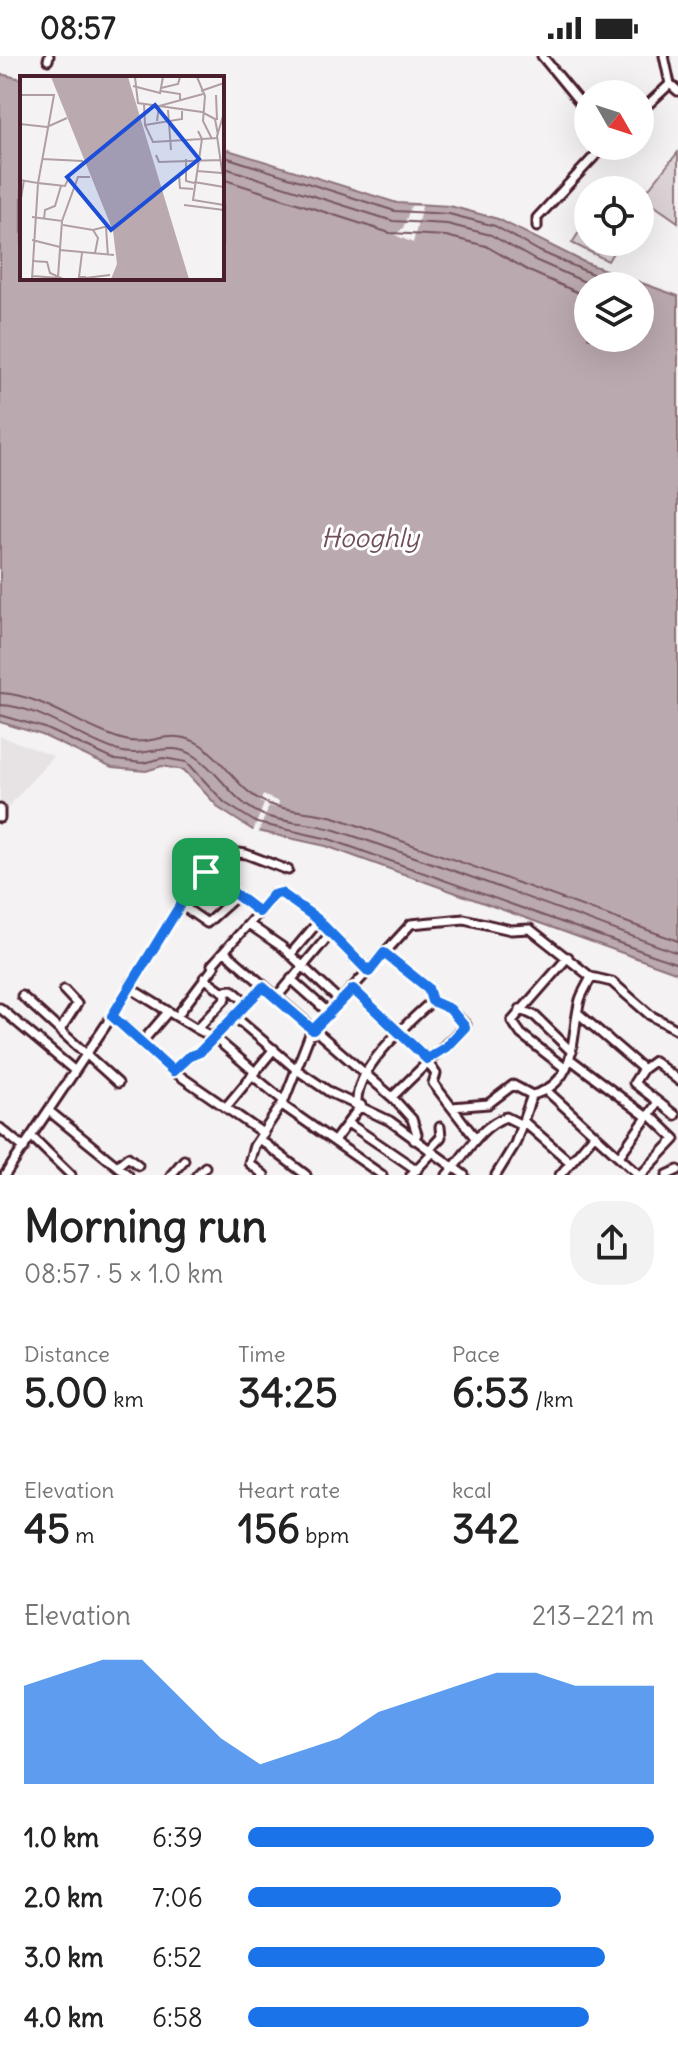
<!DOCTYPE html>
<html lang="en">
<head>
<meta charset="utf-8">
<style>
	body { margin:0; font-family:Delius,sans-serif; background:#f2f2f2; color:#222; height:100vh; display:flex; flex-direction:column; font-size:30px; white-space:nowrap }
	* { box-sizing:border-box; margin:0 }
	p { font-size:26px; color:#767676 }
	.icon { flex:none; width:44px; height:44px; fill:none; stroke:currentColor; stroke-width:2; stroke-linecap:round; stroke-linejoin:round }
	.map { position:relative; height:1119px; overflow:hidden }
	.panel { display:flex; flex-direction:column; background:#fff; flex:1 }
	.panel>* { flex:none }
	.needle { width:52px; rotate:129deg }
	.tools { position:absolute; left:574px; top:24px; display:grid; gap:16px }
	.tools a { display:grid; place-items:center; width:80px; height:80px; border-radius:50%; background:#fff; box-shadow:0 8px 32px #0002; font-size:40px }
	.pin { position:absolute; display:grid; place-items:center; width:68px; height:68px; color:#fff; margin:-34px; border-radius:16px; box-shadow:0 4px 12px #0006 }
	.round { display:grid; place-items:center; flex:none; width:84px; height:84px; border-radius:32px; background:#f2f2f2 }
	.summary { display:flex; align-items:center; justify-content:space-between; height:136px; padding:0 24px }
	h1 { font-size:44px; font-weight:700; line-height:60px }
	.metrics { display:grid; grid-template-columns:repeat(3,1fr); gap:12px; height:136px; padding:8px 24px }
	.metrics div { display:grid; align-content:center }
	.metrics b { font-size:40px; font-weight:700 }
	.metrics small { font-size:22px; font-weight:400 }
	.metrics p { font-size:22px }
	.chart { height:224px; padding:16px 24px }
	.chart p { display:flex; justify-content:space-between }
	.chart svg { width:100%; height:144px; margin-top:8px; fill:#1a73e8; opacity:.7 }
	ul { padding:0 24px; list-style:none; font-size:26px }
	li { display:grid; grid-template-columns:128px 96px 1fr; align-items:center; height:60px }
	li i { height:20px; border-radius:10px; background:#1a73e8 }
	.status { display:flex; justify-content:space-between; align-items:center; height:56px; padding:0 40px; background:#fff; direction:ltr }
	.status svg { height:22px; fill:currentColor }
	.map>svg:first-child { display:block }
</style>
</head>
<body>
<div class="status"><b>08:57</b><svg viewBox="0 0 49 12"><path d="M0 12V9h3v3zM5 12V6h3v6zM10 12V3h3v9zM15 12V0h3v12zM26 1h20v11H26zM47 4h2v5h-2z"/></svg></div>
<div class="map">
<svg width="678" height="1119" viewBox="0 0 678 1119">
	<rect width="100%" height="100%" fill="#f4f2f2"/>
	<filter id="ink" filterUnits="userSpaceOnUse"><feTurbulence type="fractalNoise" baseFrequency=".0125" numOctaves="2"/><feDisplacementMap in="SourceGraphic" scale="16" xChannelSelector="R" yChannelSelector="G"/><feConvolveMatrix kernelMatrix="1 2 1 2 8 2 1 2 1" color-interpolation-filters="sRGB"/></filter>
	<g filter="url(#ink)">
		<path fill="#e7e2e3" d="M0 680 53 700 0 760Z"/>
		<path fill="#dbd2d5" stroke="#927880" stroke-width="2" d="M678 96V166L642 141Z
			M588 162V186H619L608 205 572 187Z"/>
		<path fill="#baa9ae" stroke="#8d727a" stroke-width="2" fill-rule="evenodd" d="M0 18 22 23V222H222V92L397 147 450 150 498 163 586 207 678 240V917L326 790 253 774 220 753 184 714 162 710 146 715 112 712 42 679 0 666ZM588 230H640V282H588Z"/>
		<path fill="#f4f2f2" d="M411 150H422L413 187 395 179 403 172Z
			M263 739 279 746 277 752 269 750 257 780 252 778 264 748 260 746Z"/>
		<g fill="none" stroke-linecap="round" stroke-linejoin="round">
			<path stroke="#77565f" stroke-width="2" d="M222 100 395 155 449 158 495 170 539 195 620 230
				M222 111 393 165 447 168 491 179 535 204 594 230
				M222 123 390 177 446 180 486 190 529 215 588 241
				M0 637C45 639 82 673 125 684 151 691 172 670 201 689 227 706 238 736 269 748 292 757 317 755 340 763 453 803 565 844 678 885
				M0 649C43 651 79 683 119 695 145 703 170 683 195 700 221 717 232 746 263 759 286 768 311 766 335 774 450 811 564 856 678 897
				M0 659 45 672 115 704 143 707 163 702 187 706 225 747 257 767 329 783 678 908"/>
			<g stroke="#4a1f2b" stroke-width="13">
				<path id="minor" d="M542 0 588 56
					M664 0 670 28
					M48 4 49 0
					M640 56 670 28 678 35
					M537 171V162L604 90
					M0 753V762
					M206 816 259 856 273 839 281 837 316 862 369 916
					M181 849 207 867 237 840
					M250 869 282 891 340 945
					M225 896 392 1041 412 1063 417 1078 414 1084
					M384 897 428 932 432 945 450 953 466 969 392 1041
					M290 899 318 866
					M212 909 259 856
					M204 922 222 935 232 934 247 947
					M291 923 328 956
					M130 932 197 973 226 942 225 935
					M353 933 422 998 436 1018 433 1027 476 1083
					M22 940 118 1027
					M277 941 330 878
					M0 952 75 1015
					M520 953 535 960 572 996
					M180 956 214 911
					M579 958 643 1013 634 1027 675 1059
					M112 960 173 1015 264 1078
					M234 960 297 1014 331 1037 390 1065 464 1119
					M197 973 215 982 255 1016
					M60 974 77 948 64 934
					M142 986 167 957
					M570 1003 647 1061
					M566 1013 521 978 512 965 568 901
					M643 1013 654 1005 678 1024
					M173 1015 188 1001 200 996 263 931
					M252 1019 284 1045
					M547 1035 639 1119
					M357 1047C355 1012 408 967 432 945
					M282 1049 382 1119
					M226 1051 274 993
					M452 1051 488 1048 513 1029 532 1039
					M49 1055 128 1119
					M523 1065 570 1106
					M348 1067 417 1114
					M0 1072 24 1092
					M32 1081 71 1119
					M259 1083 306 1119
					M335 1084 361 1049
					M429 1094 441 1081 440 1071
					M620 1099 658 1046
					M117 1110 128 1101 138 1109
					M5 1119 112 960 187 838 224 795 246 798 288 814
					M171 1119 184 1104
					M197 1119 205 1111
					M264 1119 249 1107 254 1090 284 1045 310 978 411 868 464 863 511 874 530 873 591 921
					M411 1119 432 1097
					M447 1119C466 1099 478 1071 506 1061L522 1069
					M496 1119 515 1088 532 1039C579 1027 570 981 580 944 582 937 588 928 591 921L612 926 650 959 678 974
					M560 1119 595 1078
					M641 1119 675 1083 649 1058
					M667 1119 678 1114"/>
			</g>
			<use href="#minor" stroke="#fff" stroke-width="7"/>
		</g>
	</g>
	<g fill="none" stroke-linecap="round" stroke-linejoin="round" filter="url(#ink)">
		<g stroke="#fff" stroke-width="16">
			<path id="route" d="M206 816 259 856 273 839 281 837 316 862 369 916 384 897 428 932 432 945 450 953 465 971 446 991 427 1003 353 933 313 974 263 931 200 996 188 1001 173 1015 112 960 187 838Z"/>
		</g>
		<use href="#route" stroke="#1a73e8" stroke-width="10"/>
	</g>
	<g text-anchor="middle" stroke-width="6" stroke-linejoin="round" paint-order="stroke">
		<g font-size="26" font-style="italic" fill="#714f59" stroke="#fff">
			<text x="370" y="491">Hooghly</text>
		</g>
	</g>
	<g transform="translate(20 20)">
		<rect width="204" height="204" fill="#f4f2f2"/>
		<path d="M31 1H108L169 203H91L97 188 93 155Z" fill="#baa9ae"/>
		<path fill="none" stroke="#baa9ae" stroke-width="4" d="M66 1 78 50 69 82"/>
		<path fill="none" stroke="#b09ea2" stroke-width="2" d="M115 1 118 27 182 36 195 43 198 59M177 1 185 20 183 45 192 63M113 10 140 17 143 1M141 12 158 8 160 1M141 15 160 18V25M181 15 204 7M0 19H35M34 19 18 107 45 110 50 99M196 19 197 44M124 27 125 49 162 43V35M148 34 151 74M204 37 197 60 204 108M137 45 139 30 183 18M0 48 27 51 47 42M125 49 133 66 198 62M178 55 182 63 173 124 204 129M136 79 139 86 200 84M22 83 63 85M166 83V105L174 107M177 95 202 97M159 99 160 112 173 113M0 104 18 107 12 203M174 106 204 111M0 128 4 104M164 129 204 134M12 141 42 145 58 101H70M24 143 25 134 35 130 41 110M43 149 73 154 88 150M86 151 88 180M73 154 78 162 75 177M12 164 40 171M40 174 94 179M62 177 59 201H66M12 185 27 186 30 197 43 203M12 200 39 202M38 201 42 145M65 202 90 199"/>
		<path fill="#1d4ed8" fill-opacity="0.15" stroke="#1d4ed8" stroke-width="4" d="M135 29 179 83 91 154 47 101Z"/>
		<rect width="204" height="204" fill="none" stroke="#4a1f2b" stroke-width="4"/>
	</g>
</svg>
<div class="tools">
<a><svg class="needle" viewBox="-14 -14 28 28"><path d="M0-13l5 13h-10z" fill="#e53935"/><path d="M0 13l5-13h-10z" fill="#767676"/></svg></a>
<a><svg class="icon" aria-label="locate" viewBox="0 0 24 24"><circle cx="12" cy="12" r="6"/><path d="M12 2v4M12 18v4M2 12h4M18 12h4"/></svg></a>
<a><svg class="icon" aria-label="layers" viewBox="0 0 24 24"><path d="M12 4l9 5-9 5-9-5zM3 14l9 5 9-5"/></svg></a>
</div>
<div class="pin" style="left:206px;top:816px;background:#1e9e55"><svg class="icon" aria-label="arrive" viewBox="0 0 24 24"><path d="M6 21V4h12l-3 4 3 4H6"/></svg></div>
</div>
<section class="panel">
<div class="summary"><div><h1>Morning run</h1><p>08:57 · 5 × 1.0 km</p></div><a class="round"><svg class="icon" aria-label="share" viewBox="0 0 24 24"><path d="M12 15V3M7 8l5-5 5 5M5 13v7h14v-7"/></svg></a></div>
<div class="metrics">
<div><p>Distance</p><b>5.00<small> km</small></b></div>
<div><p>Time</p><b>34:25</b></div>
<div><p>Pace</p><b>6:53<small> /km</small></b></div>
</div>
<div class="metrics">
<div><p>Elevation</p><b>45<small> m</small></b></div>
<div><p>Heart rate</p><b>156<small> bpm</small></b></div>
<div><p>kcal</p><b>342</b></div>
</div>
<div class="chart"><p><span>Elevation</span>213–221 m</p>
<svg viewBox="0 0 160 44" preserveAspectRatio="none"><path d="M0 44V14L10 10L20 6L30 6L40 18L50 30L60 38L70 34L80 30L90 22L100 18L110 14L120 10L130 10L140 14L150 14L160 14V44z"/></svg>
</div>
<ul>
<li><b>1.0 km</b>6:39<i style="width:100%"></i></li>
<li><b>2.0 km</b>7:06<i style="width:77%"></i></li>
<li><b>3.0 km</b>6:52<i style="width:88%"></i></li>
<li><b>4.0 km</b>6:58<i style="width:84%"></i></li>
</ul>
</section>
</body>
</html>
